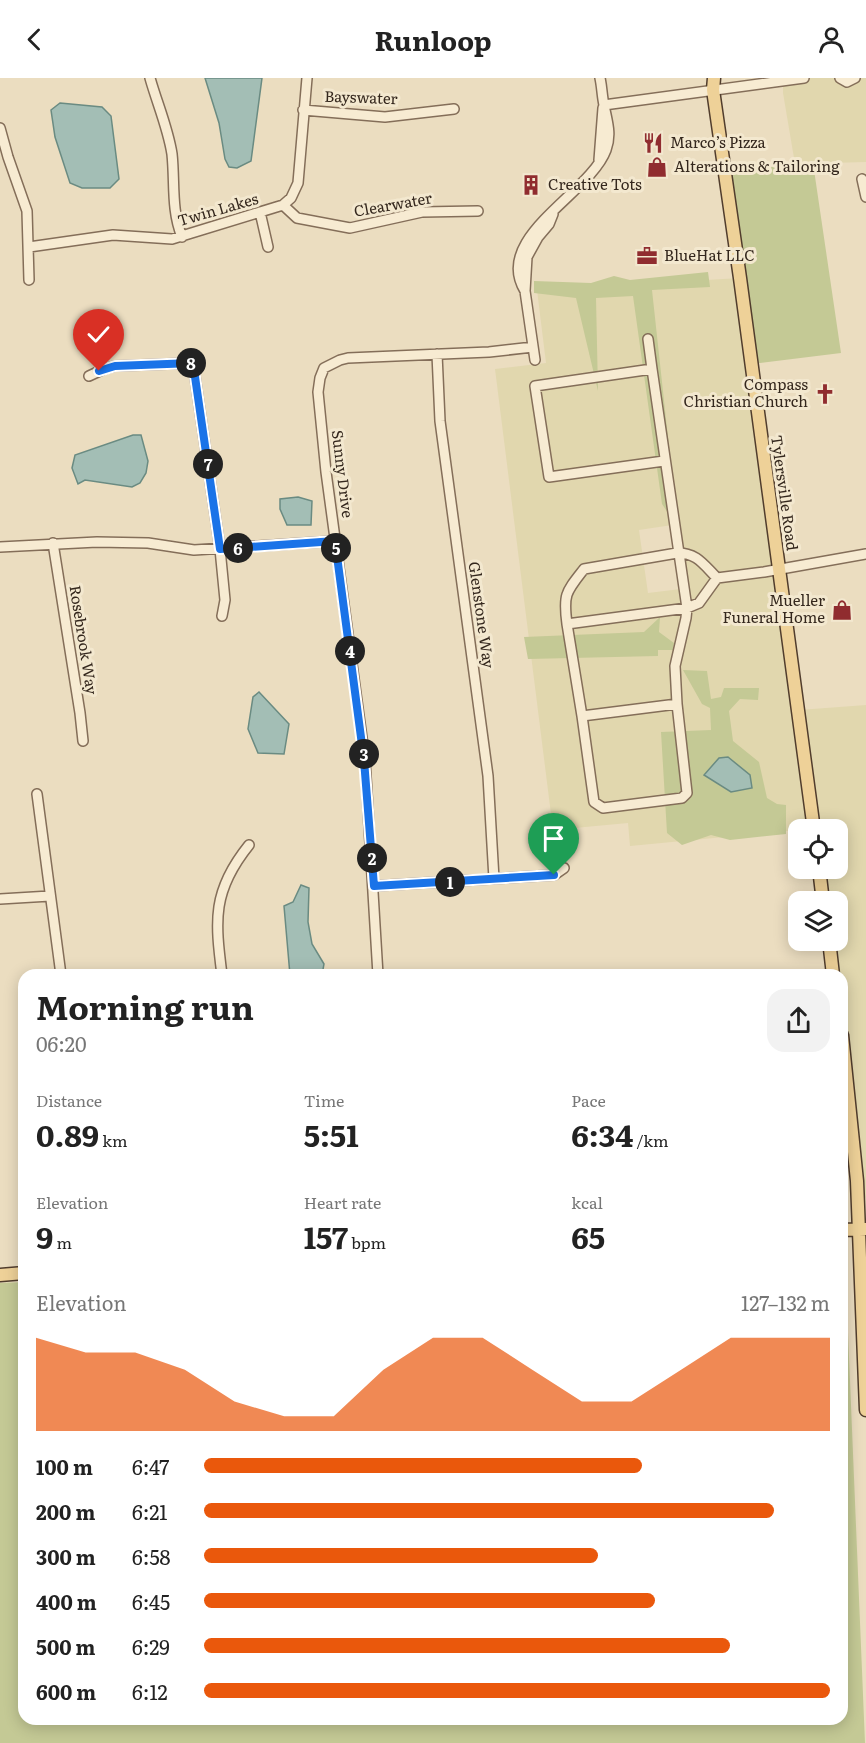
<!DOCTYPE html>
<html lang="en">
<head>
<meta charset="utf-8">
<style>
	body { margin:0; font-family:Literata,serif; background:#f2f2f2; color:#222; height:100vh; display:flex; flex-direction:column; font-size:22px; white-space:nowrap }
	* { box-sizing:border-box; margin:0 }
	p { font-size:20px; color:#767676 }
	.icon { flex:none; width:33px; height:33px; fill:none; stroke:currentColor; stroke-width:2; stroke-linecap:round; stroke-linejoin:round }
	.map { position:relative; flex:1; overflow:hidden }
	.side { position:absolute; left:18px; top:891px; width:830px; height:756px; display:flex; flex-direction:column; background:#fff; border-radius:18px; box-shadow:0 3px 15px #0003 }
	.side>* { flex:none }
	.buttons { position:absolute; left:788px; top:741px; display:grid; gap:12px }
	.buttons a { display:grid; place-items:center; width:60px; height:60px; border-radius:12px; background:#fff; box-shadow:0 3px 15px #0003; font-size:30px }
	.pin { position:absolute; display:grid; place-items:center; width:51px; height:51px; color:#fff; margin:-62px -26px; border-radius:50% 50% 50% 0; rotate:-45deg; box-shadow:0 0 6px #0007 }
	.pin .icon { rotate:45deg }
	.km { position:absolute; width:30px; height:30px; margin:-15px; border-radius:50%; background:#222; color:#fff; font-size:16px; line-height:30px; text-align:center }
	.round { display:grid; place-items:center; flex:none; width:63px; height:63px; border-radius:18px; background:#f2f2f2 }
	.summary { display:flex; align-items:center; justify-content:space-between; height:102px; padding:0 18px }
	h1 { font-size:33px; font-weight:700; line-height:45px }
	.stats { display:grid; grid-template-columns:repeat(3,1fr); gap:9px; height:102px; padding:6px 18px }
	.stats div { display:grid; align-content:center }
	.stats b { font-size:30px; font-weight:700 }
	.stats small { font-size:16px; font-weight:400 }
	.stats p { font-size:16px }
	.chart { height:168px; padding:12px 18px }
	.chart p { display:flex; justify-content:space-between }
	.chart svg { width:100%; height:108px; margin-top:6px; fill:#ea580c; opacity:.7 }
	ul { padding:0 18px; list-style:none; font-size:20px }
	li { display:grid; grid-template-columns:96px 72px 1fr; align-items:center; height:45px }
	li i { height:15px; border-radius:8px; background:#ea580c }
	header { display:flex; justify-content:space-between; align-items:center; height:78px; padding:0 18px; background:#fff; font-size:27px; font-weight:700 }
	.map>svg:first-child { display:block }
</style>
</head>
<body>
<header><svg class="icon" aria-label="back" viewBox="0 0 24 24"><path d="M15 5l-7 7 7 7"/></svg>Runloop<svg class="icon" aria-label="person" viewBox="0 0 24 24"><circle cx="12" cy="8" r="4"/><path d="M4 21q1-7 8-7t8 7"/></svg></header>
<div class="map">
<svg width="866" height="1665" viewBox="0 0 866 1665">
	<rect width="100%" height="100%" fill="#ebddc0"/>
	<path fill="#e1d7ae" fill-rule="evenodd" d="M783 0H866V84L795 86 783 15Z
		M740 200 799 632 866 627V1121L857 1103 842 957V897H833L829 863 837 862V824L823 823 819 791 837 790V752H798L630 768 628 745 553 752 495 291 546 285 537 212ZM679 446 689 510 648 515 639 452Z"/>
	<path fill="#c4c995" d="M813 85 841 275 752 286 724 89Z
		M708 194 710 209 652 212 675 424 670 438 662 426 633 218 596 220 598 313 576 220 534 215V203L591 205 614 198 630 202Z
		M660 539 659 554 674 565 673 572H658V578L528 581 524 559 644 554Z
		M683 592 707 593 711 621 721 619 724 610H759L758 622 740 621 729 633 733 663 759 684 767 720 777 726 786 727V756L730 762 711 757 682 767 667 755 661 654 711 652 710 630 702 626Z
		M842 1173 845 1182 865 1665H0V1205L24 1204V1641H842Z"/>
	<path fill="#a3beb5" stroke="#6a8b82" stroke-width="1.5" d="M205 0H262L251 83 237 90 229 89 225 81 219 45Z
		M60 25 102 29 111 38 119 101 110 110H82L70 105 55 59 51 32Z
		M133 357H141L148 383 146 395 140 405 132 409 85 402 78 406 72 390 75 377Z
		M298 419 312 423 311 447H287L280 431V421Z
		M259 614 289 646 284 676 258 675 248 651 253 619Z
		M728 679 750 697 752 710 731 714 704 697 719 680Z
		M301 807 309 810 308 844 312 866 324 886 322 897H290L284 828 293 824Z"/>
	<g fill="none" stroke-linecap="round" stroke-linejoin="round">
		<g stroke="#846e59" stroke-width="12">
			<path id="minor" d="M150 0C157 25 168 50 172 76 175 104 171 132 182 159
				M840 0 847 4 855 0
				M604 27 804 0
				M303 32 385 39 454 31
				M0 50 8 79 27 133 29 202
				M599 82 603 30
				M862 101 866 119
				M283 127 297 140 350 150 422 134 478 133
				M260 134 268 169
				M29 169 113 157 172 161 283 127 291 120 298 105 307 0
				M525 213C492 159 590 116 606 72 612 56 607 43 604 27 602 18 602 9 600 0
				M648 261 652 291
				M437 276 440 343 488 698 494 801
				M535 282 525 213 527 179 538 159 549 146 553 136
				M89 298 104 291 115 288 193 285 220 471 225 522 222 538
				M53 465 80 635 83 663
				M0 469 97 464 148 465 194 472 335 463
				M717 500C703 486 697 475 677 475L584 491C566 514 563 516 567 546L687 530 699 525 717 500 764 494 866 476
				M567 546 582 638 677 626 675 588 686 540 687 530 652 291 535 308 549 399 664 383
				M582 638 594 724 603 730 682 720 687 715 677 626
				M37 716 61 897
				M373 808 554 797 564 790
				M0 821 50 818
				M222 897C215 842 212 813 249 767
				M378 897 365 682 326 394 318 314 320 300 324 290 340 282 348 280 489 274 533 269"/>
		</g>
		<g stroke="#513d2d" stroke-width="15">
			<path id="major" d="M714 0 713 12 740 200 814 752
				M819 790 823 824
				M829 862 833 897
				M842 957 857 1103 866 1332
				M842 1152 865 1151
				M0 1197 24 1195"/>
		</g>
		<use href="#minor" stroke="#f7ebd2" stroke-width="9"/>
		<use href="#major" stroke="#eed198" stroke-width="12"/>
	</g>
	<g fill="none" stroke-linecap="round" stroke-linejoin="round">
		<g stroke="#fff" stroke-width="12">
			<path id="route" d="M99 293 115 288 193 285 220 471 335 463 364 682 374 808 554 797"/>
		</g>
		<use href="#route" stroke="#1a73e8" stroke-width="8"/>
	</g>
	<defs>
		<g id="restaurant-bare" transform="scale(1.62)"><path d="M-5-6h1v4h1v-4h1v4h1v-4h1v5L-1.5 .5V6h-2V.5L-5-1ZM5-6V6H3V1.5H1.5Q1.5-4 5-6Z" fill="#902c2f" stroke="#f3e8cf" stroke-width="2.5" paint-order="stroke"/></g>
		<g id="shop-bare" transform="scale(1.62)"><path d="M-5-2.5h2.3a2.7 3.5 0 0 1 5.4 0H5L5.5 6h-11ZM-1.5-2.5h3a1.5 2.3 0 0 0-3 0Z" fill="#902c2f" stroke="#f3e8cf" stroke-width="2.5" paint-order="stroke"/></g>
		<g id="building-bare" transform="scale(1.62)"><path d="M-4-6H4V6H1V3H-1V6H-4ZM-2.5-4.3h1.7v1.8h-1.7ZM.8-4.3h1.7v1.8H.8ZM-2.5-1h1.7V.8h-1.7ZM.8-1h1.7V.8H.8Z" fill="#902c2f" stroke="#f3e8cf" stroke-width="2.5" paint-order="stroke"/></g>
		<g id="office-bare" transform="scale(1.62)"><path d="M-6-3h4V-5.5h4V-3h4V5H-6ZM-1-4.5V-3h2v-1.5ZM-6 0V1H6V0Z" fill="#902c2f" stroke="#f3e8cf" stroke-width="2.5" paint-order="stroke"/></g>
		<g id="church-bare" transform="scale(1.62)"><path d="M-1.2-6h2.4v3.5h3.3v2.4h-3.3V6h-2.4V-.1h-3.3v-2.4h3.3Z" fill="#902c2f" stroke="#f3e8cf" stroke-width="2.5" paint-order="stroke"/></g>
	</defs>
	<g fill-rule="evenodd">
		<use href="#restaurant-bare" x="653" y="65"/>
		<use href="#shop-bare" x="657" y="89"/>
		<use href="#building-bare" x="531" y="107"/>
		<use href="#office-bare" x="647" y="178"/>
		<use href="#church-bare" x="825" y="316"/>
		<use href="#shop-bare" x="842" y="532"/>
	</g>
	<g text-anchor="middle" stroke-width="6" stroke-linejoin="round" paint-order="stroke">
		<g font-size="15" fill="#34271d" stroke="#f3e8cf">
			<text transform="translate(361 20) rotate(2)" y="5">Bayswater</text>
			<text transform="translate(393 127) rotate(-10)" y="5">Clearwater</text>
			<text transform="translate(218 132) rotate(-16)" y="5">Twin Lakes</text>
			<text transform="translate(342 396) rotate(83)" y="5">Sunny Drive</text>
			<text transform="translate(784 415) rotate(82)" y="5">Tylersville Road</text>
			<text transform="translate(481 537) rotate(82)" y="5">Glenstone Way</text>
			<text transform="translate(83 562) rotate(81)" y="5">Rosebrook Way</text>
		</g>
		<g font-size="15" fill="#34271d" stroke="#f3e8cf" text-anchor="start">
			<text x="670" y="70">Marco’s Pizza</text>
			<text x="674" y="94">Alterations &amp; Tailoring</text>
			<text x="548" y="112">Creative Tots</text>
			<text x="664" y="183">BlueHat LLC</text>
			<text x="808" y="312" text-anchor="end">Compass<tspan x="808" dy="17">Christian Church</tspan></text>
			<text x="825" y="528" text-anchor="end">Mueller<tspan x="825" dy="17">Funeral Home</tspan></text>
		</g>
	</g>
</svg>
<div class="buttons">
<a><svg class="icon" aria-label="locate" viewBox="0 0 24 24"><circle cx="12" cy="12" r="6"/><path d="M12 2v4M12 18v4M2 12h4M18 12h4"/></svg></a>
<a><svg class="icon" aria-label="layers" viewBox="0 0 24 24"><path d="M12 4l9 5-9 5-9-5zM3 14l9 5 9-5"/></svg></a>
</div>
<div class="pin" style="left:554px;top:797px;background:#1e9e55"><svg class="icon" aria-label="arrive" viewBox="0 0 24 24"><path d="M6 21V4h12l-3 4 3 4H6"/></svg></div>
<div class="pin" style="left:99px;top:293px;background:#d93025"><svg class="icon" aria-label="check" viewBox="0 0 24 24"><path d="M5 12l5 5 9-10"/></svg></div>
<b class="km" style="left:450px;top:804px">1</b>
<b class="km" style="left:372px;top:780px">2</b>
<b class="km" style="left:364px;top:676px">3</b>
<b class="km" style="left:350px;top:573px">4</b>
<b class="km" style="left:336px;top:470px">5</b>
<b class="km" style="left:238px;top:470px">6</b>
<b class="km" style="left:208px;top:386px">7</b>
<b class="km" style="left:191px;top:285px">8</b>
<section class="side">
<div class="summary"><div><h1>Morning run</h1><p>06:20</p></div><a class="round"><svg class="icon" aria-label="share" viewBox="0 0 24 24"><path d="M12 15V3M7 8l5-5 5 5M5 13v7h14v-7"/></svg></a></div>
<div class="stats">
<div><p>Distance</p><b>0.89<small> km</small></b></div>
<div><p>Time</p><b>5:51</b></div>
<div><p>Pace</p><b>6:34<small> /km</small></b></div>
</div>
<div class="stats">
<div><p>Elevation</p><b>9<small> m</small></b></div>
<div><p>Heart rate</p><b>157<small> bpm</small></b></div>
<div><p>kcal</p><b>65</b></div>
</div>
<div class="chart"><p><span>Elevation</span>127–132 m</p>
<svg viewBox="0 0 160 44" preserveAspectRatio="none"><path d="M0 44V6L10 12L20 12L30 19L40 32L50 38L60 38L70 19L80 6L90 6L100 19L110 32L120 32L130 19L140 6L150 6L160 6V44z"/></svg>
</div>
<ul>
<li><b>100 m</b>6:47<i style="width:70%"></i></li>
<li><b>200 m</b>6:21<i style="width:91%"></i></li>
<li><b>300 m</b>6:58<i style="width:63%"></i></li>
<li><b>400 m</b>6:45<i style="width:72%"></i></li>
<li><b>500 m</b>6:29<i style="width:84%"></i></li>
<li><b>600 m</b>6:12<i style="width:100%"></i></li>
</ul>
</section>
</div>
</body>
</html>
